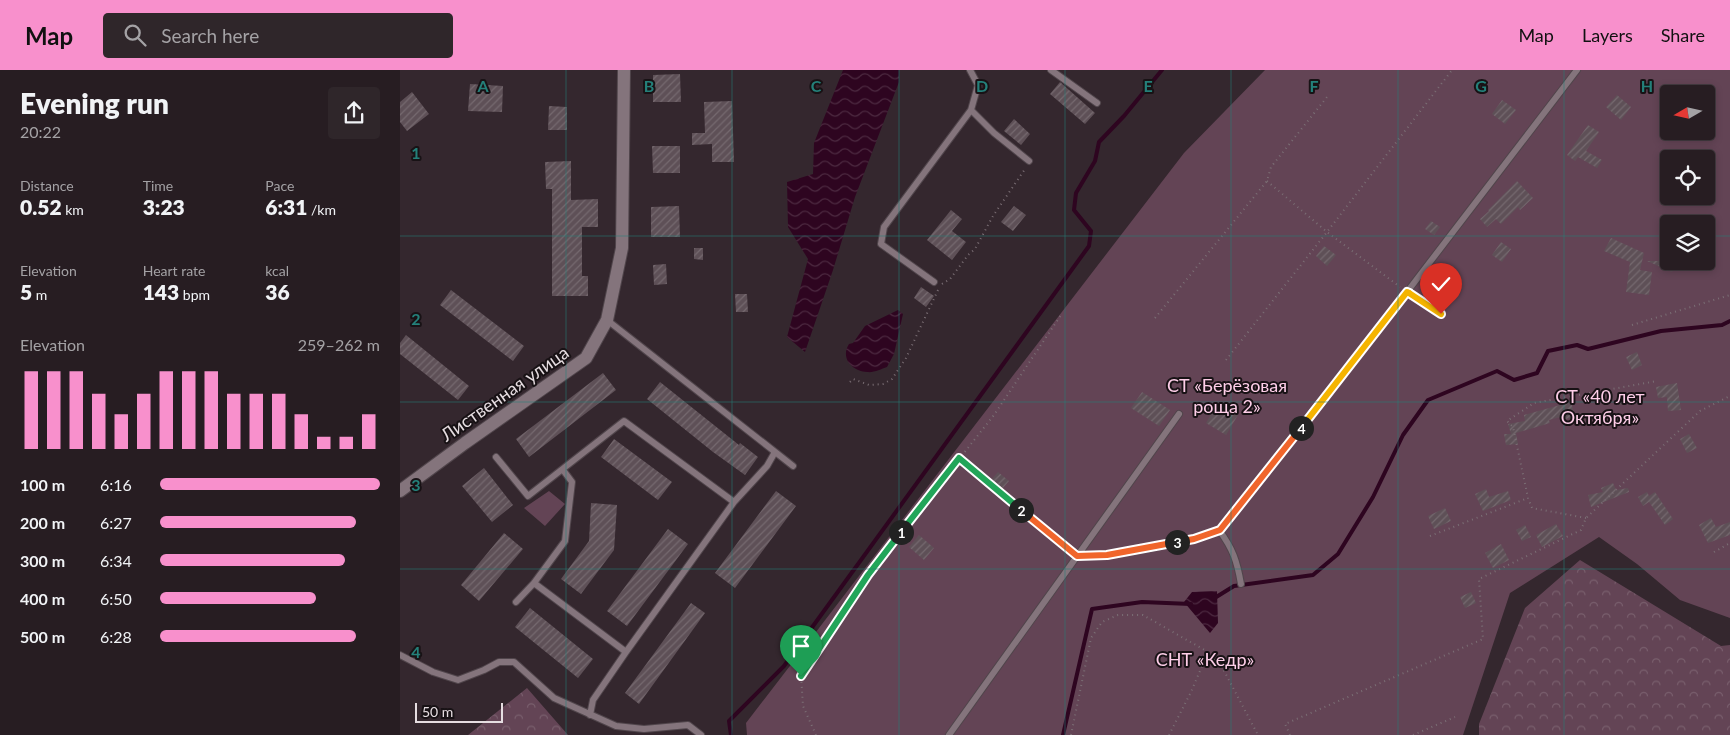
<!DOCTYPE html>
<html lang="en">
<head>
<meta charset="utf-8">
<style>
	body { margin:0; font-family:Lato,sans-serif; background:#2f262a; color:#f1f3f6; height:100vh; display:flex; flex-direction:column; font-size:19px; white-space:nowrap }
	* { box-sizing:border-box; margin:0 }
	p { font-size:16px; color:#a4a2a5 }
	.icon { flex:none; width:28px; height:28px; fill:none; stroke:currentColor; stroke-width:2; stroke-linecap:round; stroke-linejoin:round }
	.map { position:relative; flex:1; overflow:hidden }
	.sheet { display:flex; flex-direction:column; background:#271d22; width:400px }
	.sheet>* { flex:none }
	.needle { width:32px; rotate:261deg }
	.controls { position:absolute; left:1260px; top:15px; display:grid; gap:10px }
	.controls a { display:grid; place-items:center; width:55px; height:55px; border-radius:5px; background:#271d22; box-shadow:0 2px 8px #0003,0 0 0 1px #433b40; font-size:25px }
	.scale { position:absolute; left:15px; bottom:12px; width:88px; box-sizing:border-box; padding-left:5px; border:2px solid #e6dde1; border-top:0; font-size:14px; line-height:18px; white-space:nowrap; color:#e6dde1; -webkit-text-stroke:4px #181215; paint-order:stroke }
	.pin { position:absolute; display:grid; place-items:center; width:42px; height:42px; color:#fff; margin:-51px -21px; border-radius:50% 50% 50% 0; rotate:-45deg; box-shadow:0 0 5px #0007 }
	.pin .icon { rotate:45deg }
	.km { position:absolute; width:25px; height:25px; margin:-12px; border-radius:50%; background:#222; color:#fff; font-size:14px; line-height:25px; text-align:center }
	.round { display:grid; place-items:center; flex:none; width:52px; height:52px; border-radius:5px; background:#2f262a }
	.headline { display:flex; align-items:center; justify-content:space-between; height:85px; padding:0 20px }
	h1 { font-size:28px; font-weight:800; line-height:38px }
	.metrics { display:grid; grid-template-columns:repeat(3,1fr); gap:8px; height:85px; padding:5px 20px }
	.metrics div { display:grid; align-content:center }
	.metrics b { font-size:21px; font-weight:800 }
	.metrics small { font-size:14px; font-weight:400 }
	.metrics p { font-size:14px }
	.chart { height:140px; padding:10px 20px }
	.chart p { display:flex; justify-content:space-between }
	.chart svg { width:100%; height:90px; margin-top:5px; stroke:#f890cc; stroke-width:6 }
	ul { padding:0 20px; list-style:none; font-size:16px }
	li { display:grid; grid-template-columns:80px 60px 1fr; align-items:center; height:38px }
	li i { height:12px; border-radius:6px; background:#f890cc }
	header { display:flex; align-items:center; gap:30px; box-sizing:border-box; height:70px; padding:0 25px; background:#f890cc; color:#111 }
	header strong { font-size:24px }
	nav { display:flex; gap:28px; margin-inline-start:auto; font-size:18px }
	.search { width:350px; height:45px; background:#2f262a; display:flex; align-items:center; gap:12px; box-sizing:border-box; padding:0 18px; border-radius:5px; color:#a4a2a5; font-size:19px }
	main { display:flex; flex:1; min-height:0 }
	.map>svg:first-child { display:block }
</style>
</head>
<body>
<header>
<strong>Map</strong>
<div class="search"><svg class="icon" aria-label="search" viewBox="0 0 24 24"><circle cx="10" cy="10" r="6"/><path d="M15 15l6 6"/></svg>Search here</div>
<nav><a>Map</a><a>Layers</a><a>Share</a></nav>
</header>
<main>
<section class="sheet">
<div class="headline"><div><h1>Evening run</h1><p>20:22</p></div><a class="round"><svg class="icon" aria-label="share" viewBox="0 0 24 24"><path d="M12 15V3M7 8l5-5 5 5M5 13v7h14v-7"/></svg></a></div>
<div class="metrics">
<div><p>Distance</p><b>0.52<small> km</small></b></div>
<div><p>Time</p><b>3:23</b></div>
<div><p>Pace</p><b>6:31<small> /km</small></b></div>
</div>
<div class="metrics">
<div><p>Elevation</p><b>5<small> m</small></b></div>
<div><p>Heart rate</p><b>143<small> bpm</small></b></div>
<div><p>kcal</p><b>36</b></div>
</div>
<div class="chart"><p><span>Elevation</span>259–262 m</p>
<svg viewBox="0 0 160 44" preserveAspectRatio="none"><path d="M5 44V6M15 44V6M25 44V6M35 44V17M45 44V27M55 44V17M65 44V6M75 44V6M85 44V6M95 44V17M105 44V17M115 44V17M125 44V27M135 44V38M145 44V38M155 44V27"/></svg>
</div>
<ul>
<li><b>100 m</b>6:16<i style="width:100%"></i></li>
<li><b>200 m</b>6:27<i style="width:89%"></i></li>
<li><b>300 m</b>6:34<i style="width:84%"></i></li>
<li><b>400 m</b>6:50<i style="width:71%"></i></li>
<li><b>500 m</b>6:28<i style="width:89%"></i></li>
</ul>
</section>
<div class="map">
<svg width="1330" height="665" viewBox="0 0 1330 665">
	<defs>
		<pattern id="forest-crowns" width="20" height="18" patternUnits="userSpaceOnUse" patternTransform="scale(1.25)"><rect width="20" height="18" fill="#634455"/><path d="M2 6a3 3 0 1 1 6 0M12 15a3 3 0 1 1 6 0" fill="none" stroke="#795f6d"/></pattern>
		<pattern id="water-waves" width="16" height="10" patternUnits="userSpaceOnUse" patternTransform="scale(1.25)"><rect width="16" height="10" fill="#2e0520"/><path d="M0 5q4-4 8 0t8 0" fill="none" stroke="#4c2940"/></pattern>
		<pattern id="building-hatch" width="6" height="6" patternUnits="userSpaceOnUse" patternTransform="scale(1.25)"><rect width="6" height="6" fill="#5e5057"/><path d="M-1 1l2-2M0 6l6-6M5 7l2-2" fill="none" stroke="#75696f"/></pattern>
	</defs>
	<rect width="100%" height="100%" fill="#34272e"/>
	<path fill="#634455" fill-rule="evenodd" d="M865 0H1330V548L1280 530 1237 494 1199 467 1110 523 1063 665H347L346 653 784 83ZM1269 24H1306V61H1269ZM1269 89H1306V126H1269ZM1269 154H1306V191H1269Z
		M149 421 165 434 145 456 124 438Z"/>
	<path fill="url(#forest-crowns)" d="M1180 490 1321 576 1330 575V665H1079V654L1125 538Z
		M127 618 168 665H68Z"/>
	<path fill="url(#water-waves)" d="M443 0H499V12L455 127 433 200 405 282 387 267 408 189 388 157 387 112 413 104 414 73Z
		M498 240 503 244 494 284 487 297C481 299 474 303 467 302 452 301 440 288 449 274L453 273 465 256Z
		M817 521 818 553 810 563 784 532 792 522Z"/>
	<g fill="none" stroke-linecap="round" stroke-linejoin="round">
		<path stroke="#2e0520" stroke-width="4" d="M813 529 834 516 913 505 938 484 973 427 1003 365 1028 330 1097 301 1114 310 1137 303 1148 281 1177 275 1188 279 1261 261 1322 255 1330 251
			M331 665 329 651 384 596 689 176 691 161 674 140 676 123 695 91 699 72 724 46 762 0
			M663 665 692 539 742 532 791 534"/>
	</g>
	<path fill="url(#building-hatch)" d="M280 4 281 32H253V5Z
		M660 12 695 43 685 54 650 24Z
		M70 14 103 16 102 42 68 41Z
		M12 22 29 44 7 61 0 52V32Z
		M1217 25 1231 37 1221 50 1206 37Z
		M1102 30 1116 40 1105 54 1092 44Z
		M332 31 334 92H312V74L292 75V63H305L304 32Z
		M149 36 167 37V60H148Z
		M614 49 630 64 621 75 604 61Z
		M1188 55 1199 62 1186 81 1202 90 1197 98 1178 87 1175 91 1167 85Z
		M252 76H280V103H253Z
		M171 91V130L198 129V157H182V206H188V226H152V119H146L145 92Z
		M1117 111 1133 128 1120 140 1118 137 1101 154 1096 149 1087 157 1080 149 1089 141 1088 140Z
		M279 136 280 167H251V137Z
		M614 136 626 145 613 161 601 152Z
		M551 140 562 149 552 161 566 172 552 190 527 170Z
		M1031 151 1040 157 1034 165 1025 159Z
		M1211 168 1244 183 1240 200 1252 202 1249 225 1226 222 1230 192 1204 181Z
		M1101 172 1111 179 1102 192 1092 185Z
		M924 176 936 185 927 196 916 186Z
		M294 178H303V190L294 189Z
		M1247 191H1277L1272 202Z
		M266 194 267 214 254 215 253 195Z
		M521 217 534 226 526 237 514 228Z
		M51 220 124 276 113 291 40 235Z
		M335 224H347L348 242H336Z
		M6 265 69 316 58 330 0 284V273Z
		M1237 282 1242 295 1232 300 1226 287Z
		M203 303 216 320 129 387 116 369Z
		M260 312 339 375 340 373 358 387 345 405 313 382 247 329Z
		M1277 313 1281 340 1268 341 1267 327 1258 328 1256 317Z
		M742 322 770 340 759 356 731 338Z
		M1228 322 1231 332 1220 335 1217 325Z
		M1171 332 1175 347 1165 349 1164 346 1149 350 1150 353 1116 363 1118 374 1106 375 1104 364H1111L1108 354 1125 351 1124 345Z
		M818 333 838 345 826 365 806 353Z
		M1289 364 1297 378 1287 383 1280 369Z
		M214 369 272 412 258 430 201 387Z
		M84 398 113 435 92 452 62 416Z
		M598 402 609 411 603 418 592 409Z
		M1213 413 1216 420 1228 418 1229 422 1191 437 1188 425 1203 422 1201 418Z
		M1086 419 1089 427 1108 421 1111 430 1083 441 1075 424Z
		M376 421 396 436 335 518 315 503Z
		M1247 422 1249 426 1255 422 1273 449 1265 455 1249 432 1243 436 1238 427Z
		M191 433 217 435 214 480 181 524 161 509 189 471Z
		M1045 438 1051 451 1034 459 1028 446Z
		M1311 448 1316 457 1330 452V465L1308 473 1299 455Z
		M1156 454 1163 466 1142 477 1136 465Z
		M1125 455 1131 467 1122 471 1116 460Z
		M268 459 288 474 227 556 207 541Z
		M104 463 123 479 79 531 61 515Z
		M519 465 534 478 524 490 509 477Z
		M1101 474 1109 490 1093 498 1085 483Z
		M1071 522 1076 533 1065 538 1060 527Z
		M291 533 305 543 239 634 225 623Z
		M130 538 193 589 178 608 115 557Z"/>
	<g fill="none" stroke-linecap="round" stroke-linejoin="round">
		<g stroke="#50454b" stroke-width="8">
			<path id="lane" d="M651 0 697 33
				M571 40 594 63 629 91
				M534 212 481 174 484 157 571 40 578 15 570 0
				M207 250 393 396
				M96 387 128 426 224 351 334 432
				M819 460C833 479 837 491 841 514
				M677 487C725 484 774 476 819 460L1007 222 1177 0
				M134 513 226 582
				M116 532 134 513 165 471 172 412 163 400
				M0 585 33 602 58 610 84 600 99 592H114L154 628 216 656 244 659 288 655 301 665
				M190 645 193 630 226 582 334 432 367 396 375 382
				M549 665 779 344"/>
		</g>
		<g stroke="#50454b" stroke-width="14">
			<path id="street" d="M0 421 65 373 186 288 207 250 222 178 224 0"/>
		</g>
		<path stroke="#7b6f75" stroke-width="2" stroke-dasharray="1 4" stroke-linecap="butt" d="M867 111 927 162 1000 217
			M542 214 550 209 568 185 575 179 593 146 625 99
			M1014 227 1041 244
			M755 248 867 111 871 97 927 27
			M1232 255 1330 225
			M826 290 927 162 1052 0
			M450 312 453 309 469 315 483 314 492 309 506 288 538 220
			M559 388 671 481
			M1186 448 1132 438 1128 428 1113 357 1107 351 1134 333 1257 311
			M1030 466 1128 428
			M1314 482 1330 473
			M416 665 403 636 401 605 467 505 594 345 661 245
			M671 665 691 568 702 552 718 545H743L808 582 822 597 858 665
			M769 665 791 622 808 582
			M890 665 885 654 1083 569 1079 509 1181 460 1186 448 1300 341 1330 326
			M1013 665 1055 647"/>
		<use href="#lane" stroke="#84747c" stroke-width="6"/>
		<use href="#street" stroke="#84747c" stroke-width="12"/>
	</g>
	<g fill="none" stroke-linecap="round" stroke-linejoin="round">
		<g stroke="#fff" stroke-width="10">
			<path id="split-1" d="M401 606 468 505 501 462"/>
		</g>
		<g stroke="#fff" stroke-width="10">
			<path id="split-2" d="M501 462 559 388 621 440"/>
		</g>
		<g stroke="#fff" stroke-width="10">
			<path id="split-3" d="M621 440 677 486 707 485 777 472"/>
		</g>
		<g stroke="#fff" stroke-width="10">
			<path id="split-4" d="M777 472 794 469 820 460 901 358"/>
		</g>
		<g stroke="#fff" stroke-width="10">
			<path id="split-5" d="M901 358 1007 222 1009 223"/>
		</g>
		<g stroke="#fff" stroke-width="10">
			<path id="split-6" d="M1009 223 1041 244"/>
		</g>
		<use href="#split-1" stroke="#22a559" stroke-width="6"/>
		<use href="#split-2" stroke="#22a559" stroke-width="6"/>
		<use href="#split-3" stroke="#f0652b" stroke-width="6"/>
		<use href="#split-4" stroke="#f0652b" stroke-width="6"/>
		<use href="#split-5" stroke="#f5b400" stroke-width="6"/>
		<use href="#split-6" stroke="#f5b400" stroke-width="6"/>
	</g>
	<path fill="none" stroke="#24807a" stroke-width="1" stroke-opacity="0.55" d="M166 0V665M332 0V665M499 0V665M665 0V665M831 0V665M998 0V665M1164 0V665M0 166H1269M1306 166H1330M0 332H1330M0 499H1330"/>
	<g text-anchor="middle" stroke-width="4" stroke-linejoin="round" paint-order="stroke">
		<g font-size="18" fill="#fecee8" stroke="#181215">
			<text x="827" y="322">СТ «Берёзовая<tspan x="827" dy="21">роща 2»</tspan></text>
			<text x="1200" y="333">СТ «40 лет<tspan x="1200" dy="21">Октября»</tspan></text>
			<text x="805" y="596">СНТ «Кедр»</text>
		</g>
		<g font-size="18" fill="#e6dde1" stroke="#181215">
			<text transform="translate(105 324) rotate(-35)" y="6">Лиственная улица</text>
		</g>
	</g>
	<g font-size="16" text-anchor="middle" font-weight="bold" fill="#24807a" stroke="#181215" stroke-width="4" stroke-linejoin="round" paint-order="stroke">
		<text x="83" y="22">A</text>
		<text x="249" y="22">B</text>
		<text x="416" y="22">C</text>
		<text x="582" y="22">D</text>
		<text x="748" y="22">E</text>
		<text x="914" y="22">F</text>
		<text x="1081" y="22">G</text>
		<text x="1247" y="22">H</text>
		<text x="16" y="89">1</text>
		<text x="16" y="255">2</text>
		<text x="16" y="421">3</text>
		<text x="16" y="588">4</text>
	</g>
</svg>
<div class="controls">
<a><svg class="needle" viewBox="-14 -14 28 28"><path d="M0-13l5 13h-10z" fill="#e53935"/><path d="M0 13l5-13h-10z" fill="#a4a2a5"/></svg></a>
<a><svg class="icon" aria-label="locate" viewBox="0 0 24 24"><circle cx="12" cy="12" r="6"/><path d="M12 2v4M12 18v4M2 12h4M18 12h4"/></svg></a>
<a><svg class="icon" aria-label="layers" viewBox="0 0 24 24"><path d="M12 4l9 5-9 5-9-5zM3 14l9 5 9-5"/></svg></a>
</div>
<div class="scale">50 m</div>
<div class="pin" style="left:401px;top:606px;background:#1e9e55"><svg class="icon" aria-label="arrive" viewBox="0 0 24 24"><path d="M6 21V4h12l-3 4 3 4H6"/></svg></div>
<div class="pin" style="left:1041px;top:244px;background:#d93025"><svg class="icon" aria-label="check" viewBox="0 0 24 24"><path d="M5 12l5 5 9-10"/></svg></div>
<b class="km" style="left:501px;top:462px">1</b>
<b class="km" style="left:621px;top:440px">2</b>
<b class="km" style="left:777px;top:472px">3</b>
<b class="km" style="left:901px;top:358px">4</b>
</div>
</main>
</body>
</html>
